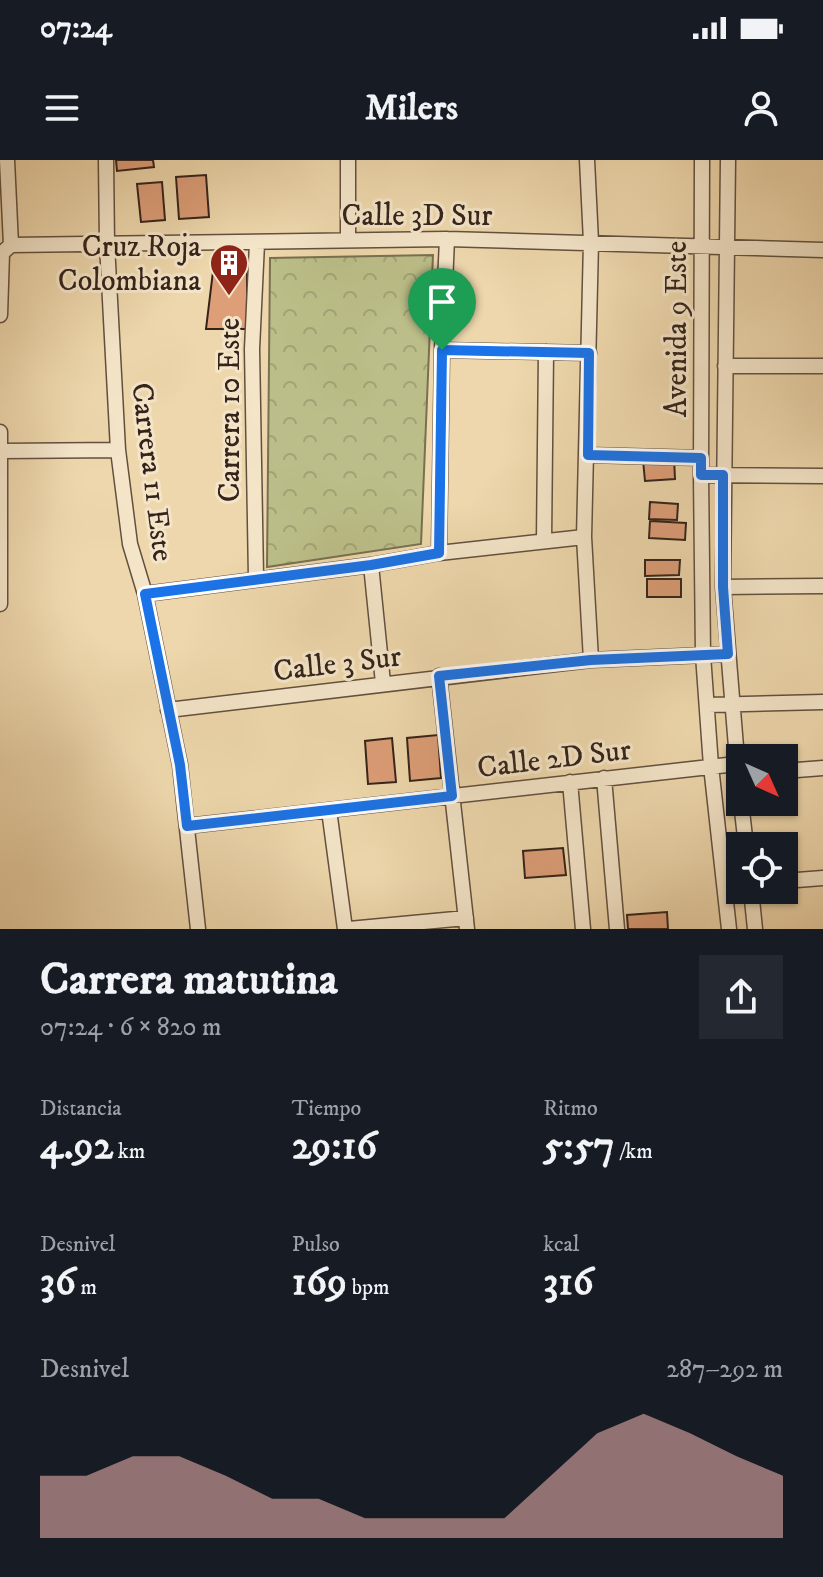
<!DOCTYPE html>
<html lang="es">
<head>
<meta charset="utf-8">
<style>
	body { margin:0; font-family:"IM FELL DW Pica",serif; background:#242831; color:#f1f3f6; height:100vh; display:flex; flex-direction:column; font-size:30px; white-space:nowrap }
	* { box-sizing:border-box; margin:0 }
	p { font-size:26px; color:#9ea1a6 }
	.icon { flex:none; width:44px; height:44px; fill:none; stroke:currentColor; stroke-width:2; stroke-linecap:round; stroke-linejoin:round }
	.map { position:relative; height:769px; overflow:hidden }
	.panel { display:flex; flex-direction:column; background:#171b24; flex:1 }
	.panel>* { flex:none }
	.needle { width:52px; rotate:135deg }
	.tools { position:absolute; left:726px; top:584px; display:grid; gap:16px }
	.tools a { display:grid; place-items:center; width:72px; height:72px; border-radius:0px; background:#171b24; box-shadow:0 2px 6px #0004; font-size:40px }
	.pin { position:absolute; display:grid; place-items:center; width:68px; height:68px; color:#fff; margin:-82px -34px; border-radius:50% 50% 50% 0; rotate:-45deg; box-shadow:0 0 8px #0007 }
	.pin .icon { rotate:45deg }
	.round { display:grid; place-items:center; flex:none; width:84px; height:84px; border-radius:0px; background:#242831 }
	.head { display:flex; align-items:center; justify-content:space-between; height:136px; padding:0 40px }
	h1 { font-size:44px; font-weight:700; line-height:60px }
	.figures { display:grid; grid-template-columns:repeat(3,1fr); gap:12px; height:136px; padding:8px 40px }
	.figures div { display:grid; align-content:center }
	.figures b { font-size:40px; font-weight:700 }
	.figures small { font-size:22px; font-weight:400 }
	.figures p { font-size:22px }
	.chart { height:224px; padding:16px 40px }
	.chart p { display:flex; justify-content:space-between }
	.chart svg { width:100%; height:144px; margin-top:8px; fill:#c59692; opacity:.7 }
	.status { display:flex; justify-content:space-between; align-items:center; height:56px; padding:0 40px; background:#171b24; direction:ltr }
	.status svg { height:22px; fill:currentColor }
	header { display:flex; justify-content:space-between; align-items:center; height:104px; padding:0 40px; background:#171b24; font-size:36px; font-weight:700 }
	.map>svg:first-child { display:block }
</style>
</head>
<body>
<div class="status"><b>07:24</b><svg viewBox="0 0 49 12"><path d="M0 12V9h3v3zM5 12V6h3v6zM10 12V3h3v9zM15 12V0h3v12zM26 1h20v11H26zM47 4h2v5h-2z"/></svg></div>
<header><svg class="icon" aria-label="menu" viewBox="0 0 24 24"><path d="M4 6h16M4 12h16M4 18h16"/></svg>Milers<svg class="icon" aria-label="person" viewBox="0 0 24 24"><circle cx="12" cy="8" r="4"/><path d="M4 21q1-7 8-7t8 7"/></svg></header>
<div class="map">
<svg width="823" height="769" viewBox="0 0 823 769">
	<defs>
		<pattern id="forest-crowns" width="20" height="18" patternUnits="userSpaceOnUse" patternTransform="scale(2)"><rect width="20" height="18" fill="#bbbe88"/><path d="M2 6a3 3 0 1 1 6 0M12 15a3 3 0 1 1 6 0" fill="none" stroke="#a1a375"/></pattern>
	</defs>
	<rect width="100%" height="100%" fill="#eed7ac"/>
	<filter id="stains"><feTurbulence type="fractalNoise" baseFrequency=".0025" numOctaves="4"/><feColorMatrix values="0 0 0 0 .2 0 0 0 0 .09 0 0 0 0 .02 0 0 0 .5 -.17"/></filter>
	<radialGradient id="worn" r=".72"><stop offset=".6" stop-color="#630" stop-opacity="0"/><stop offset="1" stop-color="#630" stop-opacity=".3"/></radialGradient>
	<path fill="url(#forest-crowns)" stroke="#787052" stroke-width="2" d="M433 95 421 384 267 407 270 98Z"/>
	<path fill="#dd9e78" stroke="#34231b" stroke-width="2" d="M116 0H153L154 7 117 11Z
		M206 15 209 57 179 59 176 17Z
		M162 22 165 60 141 62 137 24Z
		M215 95 247 98V169H206Z
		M674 298 675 319 645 321 643 300Z
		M650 342 678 344 677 360 649 359Z
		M650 361 686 363 685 380 649 378Z
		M645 400H680L679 415 645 416Z
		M647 419H681V437H647Z
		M438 575 441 618 410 621 407 578Z
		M392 578 396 622 368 624 365 581Z
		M563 688 566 715 525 718 523 691Z
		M667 752 668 769H628L627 755Z"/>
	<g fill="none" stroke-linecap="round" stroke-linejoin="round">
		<g stroke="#62503f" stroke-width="17">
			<path id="street" d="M106 0 107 84 118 290 130 384 145 434 180 605 198 769
				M348 0V80
				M587 0 591 82 584 377 591 500
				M702 0 701 315 703 495 711 606 729 769
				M728 0 723 427 740 636
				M11 85 447 79 823 90
				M0 155 2 93 11 85 7 0
				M442 190 589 193
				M725 206H823
				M0 272V444
				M2 291 118 290
				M588 295 701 298
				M701 315 823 316
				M544 380 546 192
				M439 393 442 190 447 79
				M371 405 383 523
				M256 418 252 189 257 83
				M723 427 823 426
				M145 434 371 405 439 393 584 377
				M439 516 467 769
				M708 545 823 542
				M168 550 591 500 728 494
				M784 611 823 608
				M604 618 617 769
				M570 622 583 769
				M741 642 746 686
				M329 650 345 769
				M187 666 736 604
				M784 721 823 718
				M751 730 755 769
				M349 769 466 758"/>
		</g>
		<use href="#street" stroke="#f4e5c9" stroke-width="14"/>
	</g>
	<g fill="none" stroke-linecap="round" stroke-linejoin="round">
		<g stroke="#fff" stroke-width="16">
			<path id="route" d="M442 190 589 193 588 295 701 298V315H723V427L728 494 591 500 439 516 452 636 187 666 180 605 145 434 371 405 439 393Z"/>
		</g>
		<use href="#route" stroke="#1a73e8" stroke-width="10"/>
	</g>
	<defs>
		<g id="building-pin" transform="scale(2)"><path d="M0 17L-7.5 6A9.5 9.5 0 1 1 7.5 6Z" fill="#8f2418" stroke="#f4e5c9"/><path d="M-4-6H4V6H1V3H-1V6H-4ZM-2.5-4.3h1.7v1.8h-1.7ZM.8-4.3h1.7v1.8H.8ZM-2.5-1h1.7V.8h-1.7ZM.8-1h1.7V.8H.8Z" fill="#fff"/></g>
	</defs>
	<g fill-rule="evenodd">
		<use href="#building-pin" x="229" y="103"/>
	</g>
	<g text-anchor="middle" stroke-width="6" stroke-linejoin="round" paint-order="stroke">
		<g font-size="30" fill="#34231b" stroke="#f4e5c9">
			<text x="417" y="65">Calle 3D Sur</text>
			<text transform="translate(676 169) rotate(-90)" y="10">Avenida 9 Este</text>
			<text transform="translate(229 250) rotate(-90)" y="10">Carrera 10 Este</text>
			<text transform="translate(153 312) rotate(83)" y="10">Carrera 11 Este</text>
			<text transform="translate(337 503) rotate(-7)" y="10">Calle 3 Sur</text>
			<text transform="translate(554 598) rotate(-7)" y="10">Calle 2D Sur</text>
		</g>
		<g font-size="30" fill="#34231b" stroke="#f4e5c9" text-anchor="end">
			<text x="201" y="96">Cruz Roja<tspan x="201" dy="34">Colombiana</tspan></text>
		</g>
	</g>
	<rect width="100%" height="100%" filter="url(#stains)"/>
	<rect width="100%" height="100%" fill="url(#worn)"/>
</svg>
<div class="tools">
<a><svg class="needle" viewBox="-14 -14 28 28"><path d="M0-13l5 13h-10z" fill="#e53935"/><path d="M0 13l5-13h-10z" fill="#9ea1a6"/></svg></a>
<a><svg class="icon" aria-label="locate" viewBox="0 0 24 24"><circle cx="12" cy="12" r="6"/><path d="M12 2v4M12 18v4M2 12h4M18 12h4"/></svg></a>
</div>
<div class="pin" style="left:442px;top:190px;background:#1e9e55"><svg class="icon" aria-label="arrive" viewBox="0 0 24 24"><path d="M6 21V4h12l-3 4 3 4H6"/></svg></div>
</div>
<section class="panel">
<div class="head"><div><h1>Carrera matutina</h1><p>07:24 · 6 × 820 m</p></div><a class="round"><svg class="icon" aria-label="share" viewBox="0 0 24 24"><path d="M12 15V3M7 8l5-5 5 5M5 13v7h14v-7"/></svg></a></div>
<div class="figures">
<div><p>Distancia</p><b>4.92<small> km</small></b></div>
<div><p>Tiempo</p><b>29:16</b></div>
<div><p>Ritmo</p><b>5:57<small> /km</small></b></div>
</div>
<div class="figures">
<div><p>Desnivel</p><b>36<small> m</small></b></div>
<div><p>Pulso</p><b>169<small> bpm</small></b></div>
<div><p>kcal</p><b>316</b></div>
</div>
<div class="chart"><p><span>Desnivel</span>287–292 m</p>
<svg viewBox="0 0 160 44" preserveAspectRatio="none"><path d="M0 44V25L10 25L20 19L30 19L40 25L50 32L60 32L70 38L80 38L90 38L100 38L110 25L120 12L130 6L140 12L150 19L160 25V44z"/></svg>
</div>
</section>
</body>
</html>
